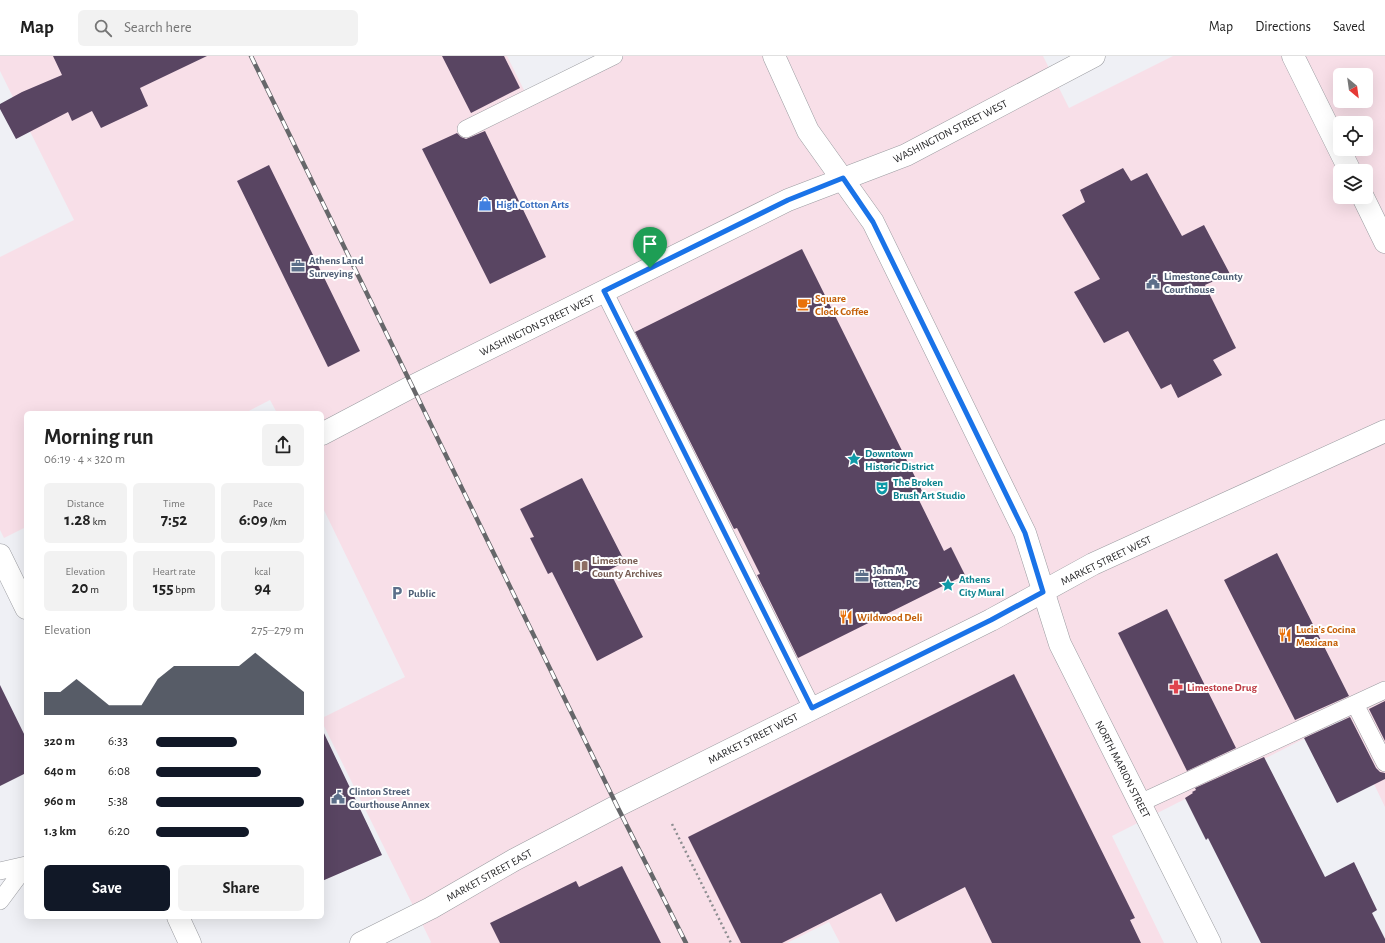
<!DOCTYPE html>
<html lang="en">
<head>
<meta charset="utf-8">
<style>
	body { margin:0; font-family:"Alegreya Sans",sans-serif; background:#f2f2f2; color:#222; height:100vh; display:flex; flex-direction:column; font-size:15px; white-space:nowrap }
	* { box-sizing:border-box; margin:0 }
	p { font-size:13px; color:#767676 }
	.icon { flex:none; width:22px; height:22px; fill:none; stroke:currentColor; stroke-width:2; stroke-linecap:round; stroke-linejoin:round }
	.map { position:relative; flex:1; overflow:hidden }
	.panel { position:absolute; left:24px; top:355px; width:300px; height:508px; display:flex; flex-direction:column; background:#fff; border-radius:6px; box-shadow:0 4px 16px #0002 }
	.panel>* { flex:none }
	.needle { width:26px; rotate:151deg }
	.controls { position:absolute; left:1333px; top:12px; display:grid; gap:8px }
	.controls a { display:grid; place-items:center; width:40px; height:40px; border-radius:6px; background:#fff; box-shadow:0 4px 16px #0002; font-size:20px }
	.pin { position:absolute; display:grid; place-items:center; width:34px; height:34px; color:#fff; margin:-41px -17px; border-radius:50% 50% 50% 0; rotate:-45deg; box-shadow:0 0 4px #0007 }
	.pin .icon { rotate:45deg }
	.round { display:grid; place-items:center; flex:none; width:42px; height:42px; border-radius:6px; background:#f2f2f2 }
	.headline { display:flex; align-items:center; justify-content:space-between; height:68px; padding:0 20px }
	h1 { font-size:22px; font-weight:700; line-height:30px }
	.stats { display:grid; grid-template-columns:repeat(3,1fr); gap:6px; height:68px; padding:4px 20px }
	.stats div { display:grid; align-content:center; border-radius:6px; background:#f2f2f2; text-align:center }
	.stats b { font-size:17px; font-weight:700 }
	.stats small { font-size:11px; font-weight:400 }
	.stats p { font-size:11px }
	.chart { height:112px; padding:8px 20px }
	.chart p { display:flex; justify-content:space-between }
	.chart svg { width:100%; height:72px; margin-top:4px; fill:#111827; opacity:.7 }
	.primary-button { display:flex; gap:8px; margin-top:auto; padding:8px 20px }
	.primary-button a { flex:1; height:46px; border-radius:6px; background:#111827; color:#fff; font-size:16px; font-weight:700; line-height:46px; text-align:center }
	.primary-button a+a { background:#f2f2f2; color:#222 }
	ul { padding:0 20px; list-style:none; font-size:13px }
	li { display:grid; grid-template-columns:64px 48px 1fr; align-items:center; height:30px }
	li i { height:10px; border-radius:5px; background:#111827 }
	header { display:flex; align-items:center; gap:24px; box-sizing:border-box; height:56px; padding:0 20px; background:#fff; border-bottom:1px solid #e0e0e0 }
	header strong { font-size:19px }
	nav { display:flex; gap:22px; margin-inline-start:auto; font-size:14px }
	.search { width:280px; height:36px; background:#f2f2f2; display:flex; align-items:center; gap:10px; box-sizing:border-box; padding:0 14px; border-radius:6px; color:#767676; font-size:15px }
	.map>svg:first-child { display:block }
</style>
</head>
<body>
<header>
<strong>Map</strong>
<div class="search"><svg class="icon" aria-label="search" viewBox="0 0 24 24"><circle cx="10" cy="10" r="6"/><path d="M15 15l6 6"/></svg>Search here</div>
<nav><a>Map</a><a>Directions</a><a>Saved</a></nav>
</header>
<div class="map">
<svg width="1385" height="887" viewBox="0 0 1385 887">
	<rect width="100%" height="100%" fill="#eff0f5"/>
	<path fill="#f8dfe8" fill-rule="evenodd" d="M0 0H507L526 38 600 0H1043L1069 52 1173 0H1385V751L1343 663 1112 780 1164 887H840L829 866 787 887H430L431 886 322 666V662L405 621 322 450V357H277L270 344 245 357H26V471L4 482 0 474V201L74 164 0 15ZM1340 19H1366V45H1340ZM1340 67H1366V93H1340ZM1340 115H1366V141H1340Z"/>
	<path fill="#594562" d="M53 0H207L140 32 148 50 101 72 92 55 72 65 68 56 16 83 0 53V48L22 36 62 19Z
		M442 0H504L520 32 471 57Z
		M485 75 546 201 490 228 422 93 457 77 461 81 466 83Z
		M269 109 360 295 328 311 237 125Z
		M1123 112 1131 125 1147 117 1182 180 1204 169 1230 218 1205 229 1236 292 1213 304 1222 319 1178 342 1171 328 1161 333 1128 275 1104 287 1074 236 1100 223 1062 159 1085 146 1080 134Z
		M802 193 923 437 917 440 944 495 951 491 965 519 798 602 757 519 760 518 737 472 734 473 635 276Z
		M582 422 625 506 609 514 643 581 597 605 552 516 548 518 530 482 534 481 520 453Z
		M1277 497 1349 640 1295 664 1224 524Z
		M1167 553 1236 692 1187 715 1118 577Z
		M1014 618 1135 862 1130 864 1141 887H992L965 831 896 866 881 837 782 887H741L688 781Z
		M0 629 26 682V717L0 730Z
		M1385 645V685L1369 653Z
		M1350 661 1376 712 1380 716 1385 717V723L1337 747 1304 682Z
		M322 673 382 799 322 825Z
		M1264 701 1325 821 1354 806 1377 854 1372 857 1385 883V887H1261L1208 782 1206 784 1185 742 1193 737 1192 736 1196 734 1195 732Z
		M622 810 661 887H500L490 867 576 825 579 831Z"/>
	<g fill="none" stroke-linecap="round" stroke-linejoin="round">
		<g stroke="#9b9ca1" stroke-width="18">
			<path id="service" d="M466 73 614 0
				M604 235 812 652
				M1355 648 1385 707
				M1140 747 1385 634
				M0 815 26 809
				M0 845 26 810"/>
		</g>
		<g stroke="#9b9ca1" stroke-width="23">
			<path id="minor" d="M774 0 808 75 873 166 1025 477 1060 588 1210 887"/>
		</g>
		<g stroke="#9b9ca1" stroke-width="23">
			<path id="tertiary" d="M322 378 413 330 788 144 906 99 1094 0
				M0 499 26 552
				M178 861 190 887
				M361 887 431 852 514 804 617 750 991 564 1093 508 1385 375"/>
		</g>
		<g stroke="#9b9ca1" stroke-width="23">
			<path id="secondary" d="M1293 0 1350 115
				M1363 141 1385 186"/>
		</g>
		<path stroke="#8d8e91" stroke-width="2.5" stroke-dasharray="2 3" stroke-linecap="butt" d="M672 768 731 887"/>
		<use href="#service" stroke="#fff" stroke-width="17"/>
		<use href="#minor" stroke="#fff" stroke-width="22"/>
		<use href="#tertiary" stroke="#fff" stroke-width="22"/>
		<use href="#secondary" stroke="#fff" stroke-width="22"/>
		<g stroke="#66676a" stroke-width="4.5">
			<path id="rail" d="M251 0 617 750 686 887"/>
		</g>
		<use href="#rail" stroke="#fff" stroke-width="3" stroke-dasharray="9" stroke-linecap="butt"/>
	</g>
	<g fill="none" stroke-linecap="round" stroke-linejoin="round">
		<g stroke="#fff" stroke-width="8">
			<path id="route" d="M843 122 873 166 1025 477 1043 536 991 564 812 652 604 235 788 144Z"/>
		</g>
		<use href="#route" stroke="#1a73e8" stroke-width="5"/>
	</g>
	<defs>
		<g id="shop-bare" transform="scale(1.08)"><path d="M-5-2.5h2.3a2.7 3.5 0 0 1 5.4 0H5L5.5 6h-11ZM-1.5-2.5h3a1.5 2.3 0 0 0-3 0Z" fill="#3f7fe0" stroke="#fff" stroke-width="2.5" paint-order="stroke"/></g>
		<g id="office-bare" transform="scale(1.08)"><path d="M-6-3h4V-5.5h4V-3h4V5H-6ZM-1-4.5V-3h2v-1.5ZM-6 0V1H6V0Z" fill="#5c6f8a" stroke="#fff" stroke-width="2.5" paint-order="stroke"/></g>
		<g id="civic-bare" transform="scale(1.08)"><path d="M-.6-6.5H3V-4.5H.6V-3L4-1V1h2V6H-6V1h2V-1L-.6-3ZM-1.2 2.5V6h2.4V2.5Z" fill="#5c6f8a" stroke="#fff" stroke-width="2.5" paint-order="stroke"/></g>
		<g id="cafe-bare" transform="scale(1.08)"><path d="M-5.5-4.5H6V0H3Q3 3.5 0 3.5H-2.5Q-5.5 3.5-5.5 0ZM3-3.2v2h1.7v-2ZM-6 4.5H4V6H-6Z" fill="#e8710a" stroke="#fff" stroke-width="2.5" paint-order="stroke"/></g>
		<g id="sight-bare" transform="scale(1.08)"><path d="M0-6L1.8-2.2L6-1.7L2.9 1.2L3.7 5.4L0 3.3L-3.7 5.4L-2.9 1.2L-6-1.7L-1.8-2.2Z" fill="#0f9aa8" stroke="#fff" stroke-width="2.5" paint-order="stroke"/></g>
		<g id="theatre-bare" transform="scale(1.08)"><path d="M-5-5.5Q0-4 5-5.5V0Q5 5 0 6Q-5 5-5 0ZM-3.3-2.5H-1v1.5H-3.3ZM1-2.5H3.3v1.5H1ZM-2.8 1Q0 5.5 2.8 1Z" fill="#0f9aa8" stroke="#fff" stroke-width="2.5" paint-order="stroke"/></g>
		<g id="library-bare" transform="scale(1.08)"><path d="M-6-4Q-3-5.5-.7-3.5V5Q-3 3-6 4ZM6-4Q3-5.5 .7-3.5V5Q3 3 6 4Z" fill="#8d6e63" stroke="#fff" stroke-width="2.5" paint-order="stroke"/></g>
		<g id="parking-bare" transform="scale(1.08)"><path d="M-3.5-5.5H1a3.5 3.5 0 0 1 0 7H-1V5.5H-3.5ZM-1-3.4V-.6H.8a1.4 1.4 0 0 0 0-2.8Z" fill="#5c6f8a" stroke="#fff" stroke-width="2.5" paint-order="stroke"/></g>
		<g id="restaurant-bare" transform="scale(1.08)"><path d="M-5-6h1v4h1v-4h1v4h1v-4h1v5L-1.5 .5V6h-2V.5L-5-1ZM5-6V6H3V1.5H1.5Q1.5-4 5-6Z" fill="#e8710a" stroke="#fff" stroke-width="2.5" paint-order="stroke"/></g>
		<g id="pharmacy-bare" transform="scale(1.08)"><path d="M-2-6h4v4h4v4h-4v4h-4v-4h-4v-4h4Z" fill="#e0444e" stroke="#fff" stroke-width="2.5" paint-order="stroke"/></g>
	</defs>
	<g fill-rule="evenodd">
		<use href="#shop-bare" x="485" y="148"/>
		<use href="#office-bare" x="298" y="210"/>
		<use href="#civic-bare" x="1153" y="226"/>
		<use href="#cafe-bare" x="804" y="248"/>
		<use href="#sight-bare" x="854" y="403"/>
		<use href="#theatre-bare" x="882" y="432"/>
		<use href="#library-bare" x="581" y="510"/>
		<use href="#office-bare" x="862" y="520"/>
		<use href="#sight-bare" x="948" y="529"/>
		<use href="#parking-bare" x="397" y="537"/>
		<use href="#restaurant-bare" x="846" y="561"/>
		<use href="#restaurant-bare" x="1285" y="579"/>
		<use href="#pharmacy-bare" x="1176" y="631"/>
		<use href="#civic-bare" x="338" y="741"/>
	</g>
	<g text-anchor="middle" stroke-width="4" stroke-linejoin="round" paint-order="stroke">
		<g font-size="11" fill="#212123" stroke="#fff">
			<text transform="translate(950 75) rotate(-27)" y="4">WASHINGTON STREET WEST</text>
			<text transform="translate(537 269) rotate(-26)" y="4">WASHINGTON STREET WEST</text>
			<text transform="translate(1106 504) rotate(-26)" y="4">MARKET STREET WEST</text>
			<text transform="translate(753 682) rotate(-27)" y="4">MARKET STREET WEST</text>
			<text transform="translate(1123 713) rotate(63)" y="4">NORTH MARION STREET</text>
			<text transform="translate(489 819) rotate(-29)" y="4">MARKET STREET EAST</text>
		</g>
		<g font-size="11" font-weight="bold" fill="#366cbe" stroke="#fff" text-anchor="start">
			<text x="496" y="152">High Cotton Arts</text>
		</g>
		<g font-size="11" font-weight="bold" fill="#4e5e75" stroke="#fff" text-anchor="start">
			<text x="309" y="208">Athens Land<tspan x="309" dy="13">Surveying</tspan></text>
			<text x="1164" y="224">Limestone County<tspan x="1164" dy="13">Courthouse</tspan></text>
			<text x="873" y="518">John M.<tspan x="873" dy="13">Totten, PC</tspan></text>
			<text x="408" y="541">Public</text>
			<text x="349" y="739">Clinton Street<tspan x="349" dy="13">Courthouse Annex</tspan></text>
		</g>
		<g font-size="11" font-weight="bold" fill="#c56008" stroke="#fff" text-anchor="start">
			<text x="815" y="246">Square<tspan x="815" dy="13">Clock Coffee</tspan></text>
			<text x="857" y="565">Wildwood Deli</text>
			<text x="1296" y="577">Lucia's Cocina<tspan x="1296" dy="13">Mexicana</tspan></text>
		</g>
		<g font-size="11" font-weight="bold" fill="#0d838f" stroke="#fff" text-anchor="start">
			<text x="865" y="401">Downtown<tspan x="865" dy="13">Historic District</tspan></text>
			<text x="893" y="430">The Broken<tspan x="893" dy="13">Brush Art Studio</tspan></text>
			<text x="959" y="527">Athens<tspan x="959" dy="13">City Mural</tspan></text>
		</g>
		<g font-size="11" font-weight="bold" fill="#785e54" stroke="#fff" text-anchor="start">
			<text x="592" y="508">Limestone<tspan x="592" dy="13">County Archives</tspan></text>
		</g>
		<g font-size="11" font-weight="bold" fill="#be3a42" stroke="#fff" text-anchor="start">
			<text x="1187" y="635">Limestone Drug</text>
		</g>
	</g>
</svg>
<div class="controls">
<a><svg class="needle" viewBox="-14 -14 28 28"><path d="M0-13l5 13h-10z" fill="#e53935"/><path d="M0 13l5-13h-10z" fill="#767676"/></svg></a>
<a><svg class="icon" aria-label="locate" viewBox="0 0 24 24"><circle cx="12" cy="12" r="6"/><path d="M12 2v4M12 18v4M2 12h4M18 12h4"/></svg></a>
<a><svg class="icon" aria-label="layers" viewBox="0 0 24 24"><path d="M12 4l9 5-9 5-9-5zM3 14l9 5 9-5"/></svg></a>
</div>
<div class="pin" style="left:650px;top:212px;background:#1e9e55"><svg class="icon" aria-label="arrive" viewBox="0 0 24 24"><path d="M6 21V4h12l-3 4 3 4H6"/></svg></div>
<section class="panel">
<div class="headline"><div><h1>Morning run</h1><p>06:19 · 4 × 320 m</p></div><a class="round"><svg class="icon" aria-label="share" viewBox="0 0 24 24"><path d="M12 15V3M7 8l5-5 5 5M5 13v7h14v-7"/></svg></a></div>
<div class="stats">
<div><p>Distance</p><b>1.28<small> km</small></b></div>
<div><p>Time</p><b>7:52</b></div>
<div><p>Pace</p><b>6:09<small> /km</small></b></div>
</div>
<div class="stats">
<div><p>Elevation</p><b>20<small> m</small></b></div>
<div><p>Heart rate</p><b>155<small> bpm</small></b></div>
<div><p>kcal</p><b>94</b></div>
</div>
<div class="chart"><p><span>Elevation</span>275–279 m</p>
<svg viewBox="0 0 160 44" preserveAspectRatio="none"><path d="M0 44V30L10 30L20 22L30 30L40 38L50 38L60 38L70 22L80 14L90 14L100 14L110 14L120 14L130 6L140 14L150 22L160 30V44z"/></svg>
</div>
<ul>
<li><b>320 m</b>6:33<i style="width:55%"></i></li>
<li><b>640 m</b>6:08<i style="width:71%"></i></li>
<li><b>960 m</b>5:38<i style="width:100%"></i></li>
<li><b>1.3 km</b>6:20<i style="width:63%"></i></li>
</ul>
<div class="primary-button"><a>Save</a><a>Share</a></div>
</section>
</div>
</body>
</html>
